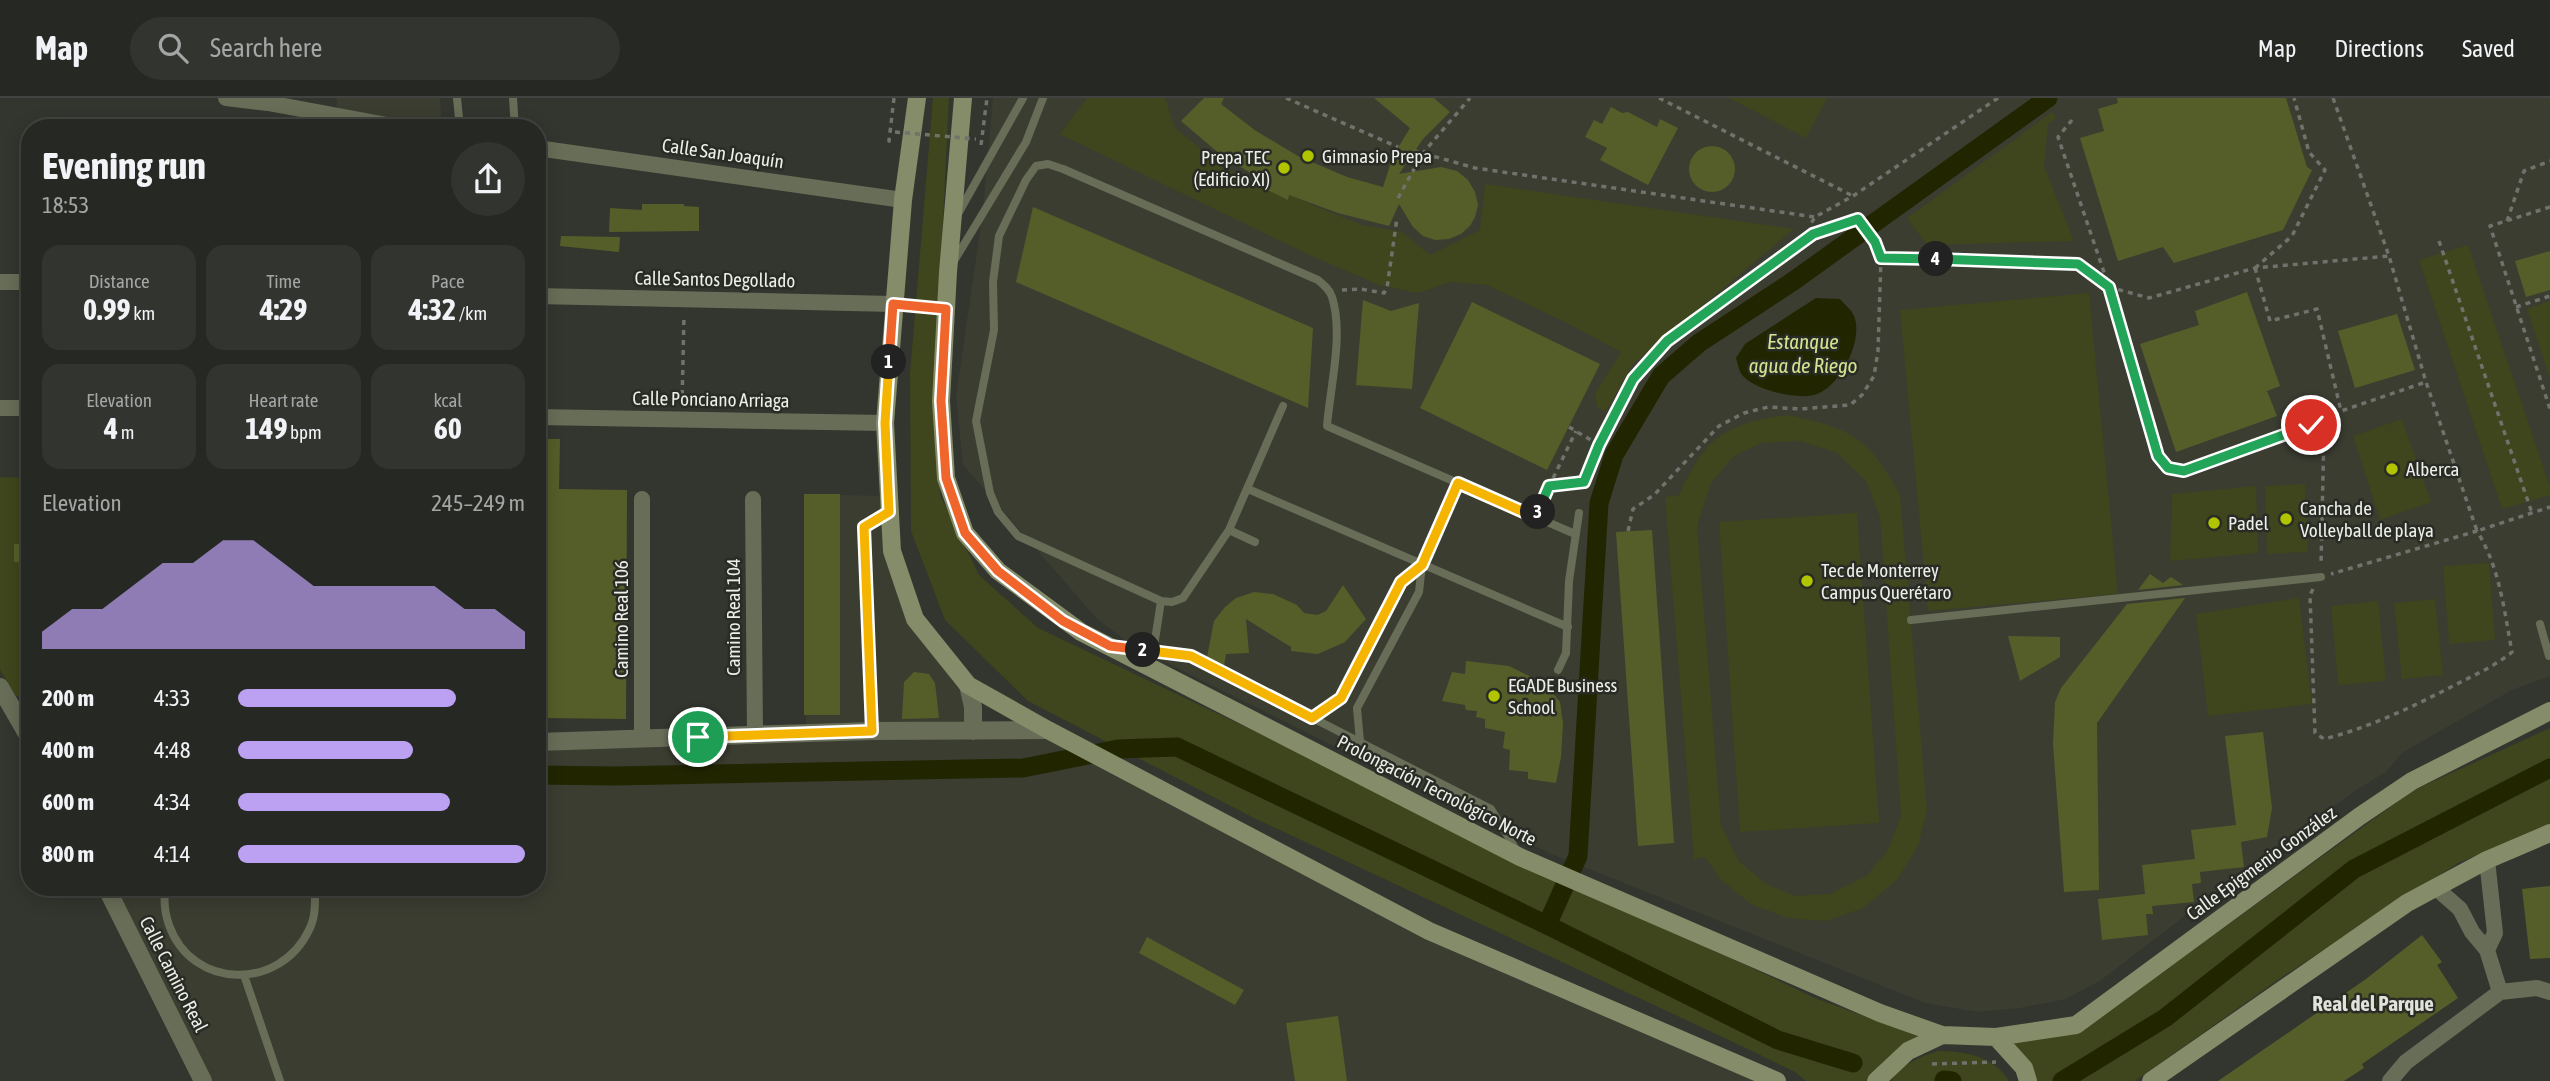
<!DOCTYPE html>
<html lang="en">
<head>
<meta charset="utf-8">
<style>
	body { margin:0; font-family:"Asap Condensed",sans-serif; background:#323430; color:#f1f3f6; height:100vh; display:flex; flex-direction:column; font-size:26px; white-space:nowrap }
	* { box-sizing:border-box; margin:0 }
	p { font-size:23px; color:#a4a6a6 }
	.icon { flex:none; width:38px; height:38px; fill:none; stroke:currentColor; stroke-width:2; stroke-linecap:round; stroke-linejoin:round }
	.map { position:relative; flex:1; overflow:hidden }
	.sheet { position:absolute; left:21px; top:21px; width:525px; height:777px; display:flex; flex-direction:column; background:#262823; border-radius:28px; box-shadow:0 4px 18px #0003,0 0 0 2px #424441 }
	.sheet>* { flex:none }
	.pin { position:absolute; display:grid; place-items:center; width:60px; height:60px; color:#fff; margin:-30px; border:4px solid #fff; border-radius:50%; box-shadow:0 2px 7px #0007 }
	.km { position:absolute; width:35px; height:35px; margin:-18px; border-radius:50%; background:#222; color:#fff; font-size:19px; line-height:35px; text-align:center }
	.round { display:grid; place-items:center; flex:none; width:74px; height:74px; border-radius:37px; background:#323430 }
	.summary { display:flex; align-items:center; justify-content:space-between; height:119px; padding:0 21px }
	h1 { font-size:38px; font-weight:700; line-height:52px }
	.metrics { display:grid; grid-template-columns:repeat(3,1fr); gap:10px; height:119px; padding:7px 21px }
	.metrics div { display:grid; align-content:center; border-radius:18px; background:#323430; text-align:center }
	.metrics b { font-size:30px; font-weight:700 }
	.metrics small { font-size:19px; font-weight:400 }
	.metrics p { font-size:19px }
	.chart { height:196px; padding:14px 21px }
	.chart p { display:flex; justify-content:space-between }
	.chart svg { width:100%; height:126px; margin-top:7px; fill:#bca0f2; opacity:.7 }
	ul { padding:0 21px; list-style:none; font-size:23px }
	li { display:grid; grid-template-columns:112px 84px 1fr; align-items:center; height:52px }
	li i { height:18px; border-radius:9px; background:#bca0f2 }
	header { display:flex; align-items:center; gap:42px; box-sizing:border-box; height:98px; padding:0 35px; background:#262823; border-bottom:2px solid #424441 }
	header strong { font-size:33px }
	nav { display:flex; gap:38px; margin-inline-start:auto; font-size:24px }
	.search { width:490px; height:63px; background:#323430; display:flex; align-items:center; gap:18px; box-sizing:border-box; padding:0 24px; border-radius:38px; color:#a4a6a6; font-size:26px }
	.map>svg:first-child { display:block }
</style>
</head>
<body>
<header>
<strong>Map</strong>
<div class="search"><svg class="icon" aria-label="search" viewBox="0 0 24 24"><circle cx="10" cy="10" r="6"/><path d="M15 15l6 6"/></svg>Search here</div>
<nav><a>Map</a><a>Directions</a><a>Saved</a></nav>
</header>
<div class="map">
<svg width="2550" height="983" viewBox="0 0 2550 983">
	<rect width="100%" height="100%" fill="#33352f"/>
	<path fill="#3b3d31" d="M337 0H440L442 30H403L337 18Z
		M993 0H2550V578L2512 592 2402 655 2386 674 2355 693 2259 761 2100 883 2066 901 2020 910 1978 914 1925 905 1551 756 1133 548 1097 521 963 367 956 298 983 112Z
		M804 396 888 398 915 521 968 587 973 633 1048 632 1429 833 1777 983H203L106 789H537V644L806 635Z"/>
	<path fill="#3f451c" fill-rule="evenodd" d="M933 0H949L937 246 940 397 979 477 1038 530 1815 900 1923 940 1868 983H1806L1795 974 1750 952 1254 720 1028 603 945 522 911 433 910 275Z
		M1087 0H1165L1175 30 1224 70 1362 127 1402 134 1430 157 1480 132 1485 86 1794 131 1633 266 1606 313 1597 310 1595 295 1621 254 1569 226 1487 187 1450 184 1418 195 1379 187 1307 156 1060 36Z
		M1729 0H1827L1806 40Z
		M2052 14 2056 20 2048 26 2044 68 2074 143 1927 147 1907 120Z
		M2468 147 2550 389V397L2502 411 2419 162Z
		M2089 195 2118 496 1928 513 1900 212Z
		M2550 203V281L2527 211Z
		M1787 317C1849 329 1870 340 1900 397L1927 712 1918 748 1897 782 1863 810 1826 823 1787 820 1751 806 1721 782 1705 759 1694 761 1665 399 1679 397C1706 339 1724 326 1787 317ZM1800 343 1837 355 1866 383 1880 419 1901 718 1888 752 1866 778 1830 796 1796 798 1766 786 1738 762 1721 727 1697 428 1711 385 1734 358 1761 345Z
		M2402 321 2431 404 2380 422 2353 338Z
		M0 379 30 380V598H16L0 572Z
		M2305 386 2308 454 2267 456 2265 388Z
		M2256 388 2258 455 2170 463 2172 396Z
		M1857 415 1879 725 1740 734 1719 424Z
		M2489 465 2495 542 2449 546 2443 468Z
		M2299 500 2312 606 2208 618 2196 516Z
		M2435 501 2443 577 2402 581 2394 505Z
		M2378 503 2386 583 2338 587 2331 508Z
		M2550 630V727L2458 765 2282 879 2135 983H2035L2031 968 2013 944 2078 935 2414 692Z
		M1938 953C1965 953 1994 958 2009 983H1891C1901 966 1920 959 1938 953Z"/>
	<path fill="#212600" d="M1816 200 1840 201C1844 206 1852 212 1854 218 1864 242 1840 288 1817 296 1799 303 1757 292 1744 279 1739 275 1738 266 1736 260L1745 246Z"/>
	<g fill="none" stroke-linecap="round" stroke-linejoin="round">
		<path stroke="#212600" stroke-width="19" d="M537 677 615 678 1023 670 1118 651 1177 649 1547 827 1778 942 1853 965
			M1547 827 1578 758 1599 405 1614 357 1661 278 1699 245 1792 184 2048 0
			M1944 982 1952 983
			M2062 983 2165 920 2354 771 2550 670"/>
	</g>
	<path fill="#555e29" d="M1204 0H1224L1221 6 1256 33 1298 58 1347 79 1383 89 1393 58 1410 30 1374 0H1434L1450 14 1423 41 1399 76 1441 69 1457 73 1468 82 1475 94 1478 107 1475 119 1470 128 1461 136 1449 141 1435 142 1423 138 1413 129 1399 106 1389 128 1338 115 1289 97 1288 102 1263 90 1267 85 1221 57 1181 23Z
		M2117 0H2286L2307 69 2312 72 2283 132 2174 165 2163 149 2118 163 2080 40 2104 33 2098 11 2118 5Z
		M1611 9 1622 15 1628 14 1657 29 1660 21 1678 30 1648 87 1600 62 1607 50 1585 39 1594 22 1602 26Z
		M1689 71a23 23 0 1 1 46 0a23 23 0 1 1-46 0Z
		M642 106H684V108L699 109V133L609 134 610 110 642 112Z
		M1033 109 1313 230 1308 310 1016 184Z
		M561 138 620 139 619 154 560 148Z
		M2550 153V192L2526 199 2515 163Z
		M2247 194 2280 288 2267 293 2277 318 2176 354 2140 246 2199 227 2195 213Z
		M1363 202 1391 213 1419 205 1412 291 1356 287Z
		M1472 204 1600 266 1547 372 1420 310Z
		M2397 216 2415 272 2355 290 2338 233Z
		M538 341H560L559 391 627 392 626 621 543 620 545 380H538Z
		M804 396H840V617H804Z
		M1652 432 1674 745 1638 748 1616 434Z
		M14 446H30V465L14 464Z
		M2150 476 2163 485 2171 479 2183 487 2138 492Z
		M1343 487 1366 521 1345 544 1318 556 1291 553V549L1246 521 1249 555 1226 556 1224 568 1207 559 1214 523 1225 509 1236 500 1254 494 1273 496 1297 507 1304 515 1317 517 1326 513Z
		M2185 500 2097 625 2099 792 2064 794 2053 646 2055 604 2061 590 2127 506Z
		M2008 538 2060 539V559L2020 583Z
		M1466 563 1509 568 1533 580 1550 592 1560 604 1563 626 1561 659 1556 685 1528 681V674L1509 672 1510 652 1503 650 1505 634 1485 630V621L1476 619 1477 613 1466 612 1465 607 1442 603 1452 574 1465 576Z
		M914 574 929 576 935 585 939 620 902 621 904 584Z
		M2263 634 2272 710 2267 739 2241 744 2244 769 2200 774 2201 785 2192 786 2194 804 2152 808 2153 816H2146L2148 837 2102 842 2098 801 2145 796 2142 767 2195 761 2191 732 2236 727 2225 638Z
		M2550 788V860L2530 861 2522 791Z
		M2422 837 2442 864 2437 867 2458 900 2362 966 2364 970 2344 983H2218L2366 881Z
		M1147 839 1244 892 1235 907 1139 855Z
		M1338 918 1347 983H1295L1286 925Z"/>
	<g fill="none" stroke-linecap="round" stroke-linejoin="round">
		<path stroke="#70726c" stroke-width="3.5" stroke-dasharray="5 5" stroke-linecap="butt" d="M894 0 889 43 895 44
			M1286 0 1398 49
			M1659 0 1853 98
			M1998 0 1853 98 1815 119 1810 127 1813 137 1858 121 1875 144 1881 160 2078 165 2109 189 2158 358 2168 370 2184 373 2311 327 2324 333 2321 467
			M2333 0 2389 158 2426 284 2477 433 2550 409
			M2072 22 2058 39 2109 189 2149 200 2255 170 2389 158
			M981 47 987 0
			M1415 53 1475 70 1815 119
			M1398 100 1423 55 1470 0
			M2550 109 2490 128 2550 311
			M2507 123 2524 73 2550 63
			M2439 143 2532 415
			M2255 170 2270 223 2317 211 2341 313 2426 284
			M2255 170 2292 138 2325 72 2309 54 2294 0
			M1342 192 1360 191 1384 195 1387 190 1397 120
			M913 208 930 209
			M2516 209 2550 198
			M682 307 684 217
			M1569 329 1599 347 1633 281 1667 243 1813 137
			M1550 388 1584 384 1599 347
			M1540 407 1576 333
			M1628 433 1633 411 1654 397 1719 328 1744 315 1768 309 1800 311 1850 307 1862 297 1874 278 1878 253 1881 160
			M2313 491 2310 497 2315 635 2324 641C2368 630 2410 610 2451 589 2472 578 2494 569 2512 554 2504 512 2500 470 2477 433L2331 476
			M1932 966 1996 964"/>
		<path stroke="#686d57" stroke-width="8" d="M457 0 460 30
			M513 0 515 30
			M959 114 1023 0
			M954 163 1026 44 1043 0
			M1283 308 1229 432 1183 500 1172 504 1161 503 1018 438 998 414 990 395 976 323 994 232 993 184 999 138 1026 82 1036 68 1048 66 1063 71 1318 182C1324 187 1330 192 1332 199 1344 236 1330 290 1327 328L1575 436
			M1248 391 1568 529
			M1229 432 1255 444
			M1911 522 2321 479
			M2540 526 2549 558
			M1122 549 1191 558 1491 711 1517 753
			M1153 555 1161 503
			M1558 572 1566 555 1569 483 1579 415
			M1312 619 1341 600 1401 484 1422 467
			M872 633 864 429 889 414
			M1360 644 1357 610 1419 494 1422 467 1458 385
			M166 789C163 802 165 815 169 827 192 892 280 893 309 832 316 819 315 804 315 789
			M244 877 280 983"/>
		<path stroke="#686d57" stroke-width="16" d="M226 0 268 5 403 30
			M537 50 903 102
			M0 184H30
			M537 198 893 206
			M0 310H30
			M537 319 885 325
			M642 401V641
			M753 401 755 637
			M2435 789 2460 811 2472 834 2487 852 2500 894
			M2487 852 2495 835 2487 762
			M2390 983 2406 964 2500 894 2537 890 2550 894"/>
		<path stroke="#686d57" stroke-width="18" d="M968 587 973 609V633
			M0 589 30 641
			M537 644 872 633 1048 632
			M106 789 203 983"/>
		<path stroke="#858c69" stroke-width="18" d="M917 0 903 102 885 325 892 453 915 521 968 587 1048 632 1429 833 1777 983
			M963 0 948 174 941 303 946 380 965 435 998 473 1081 534 1520 759 1880 915 1942 937
			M1996 939 2024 970 2028 983
			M1876 983 1908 953 1942 937 1996 939 2076 927 2360 718 2412 683 2550 613
			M2151 983 2407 805 2487 762 2550 735"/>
		<path stroke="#70726c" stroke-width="3.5" stroke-dasharray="5 5" stroke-linecap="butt" d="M895 34 976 41"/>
	</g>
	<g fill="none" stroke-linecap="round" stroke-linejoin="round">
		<g stroke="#fff" stroke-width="14">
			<path id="split-1" d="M698 639 872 633 864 429 889 414 885 325 889 264"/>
		</g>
		<g stroke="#fff" stroke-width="14">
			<path id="split-2" d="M889 264 893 206 946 211 941 303 946 380 965 435 998 473 1063 523 1110 548 1143 552"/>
		</g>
		<g stroke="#fff" stroke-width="14">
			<path id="split-3" d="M1143 552 1191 558 1312 620 1341 600 1401 484 1422 467 1458 385 1535 419 1538 414"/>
		</g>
		<g stroke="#fff" stroke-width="14">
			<path id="split-4" d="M1538 414 1549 388 1584 384 1599 347 1633 281 1667 243 1813 136 1858 121 1875 144 1881 160 1936 161"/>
		</g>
		<g stroke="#fff" stroke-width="14">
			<path id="split-5" d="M1936 161 2078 166 2109 189 2158 358 2168 370 2184 373 2311 327"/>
		</g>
		<use href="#split-1" stroke="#f5b400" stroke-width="9"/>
		<use href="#split-2" stroke="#f0652b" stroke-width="9"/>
		<use href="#split-3" stroke="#f5b400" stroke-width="9"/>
		<use href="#split-4" stroke="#22a559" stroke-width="9"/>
		<use href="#split-5" stroke="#22a559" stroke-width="9"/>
	</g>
	<g fill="#b0c500" stroke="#292b25" stroke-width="2.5">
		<circle cx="1308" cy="58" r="7"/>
		<circle cx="1284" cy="70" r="7"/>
		<circle cx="2392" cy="371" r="7"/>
		<circle cx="2286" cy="421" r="7"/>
		<circle cx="2214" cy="425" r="7"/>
		<circle cx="1807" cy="483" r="7"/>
		<circle cx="1494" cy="598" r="7"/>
	</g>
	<g text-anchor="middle" stroke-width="5" stroke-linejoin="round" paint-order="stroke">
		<g font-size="19" fill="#edeeea" stroke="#292b25">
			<text transform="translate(723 55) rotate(8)" y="7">Calle San Joaquín</text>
			<text transform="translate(715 181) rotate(1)" y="7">Calle Santos Degollado</text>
			<text transform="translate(711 301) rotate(1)" y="7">Calle Ponciano Arriaga</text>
			<text transform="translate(733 519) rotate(-90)" y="7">Camino Real 104</text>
			<text transform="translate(621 521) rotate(-90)" y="7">Camino Real 106</text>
			<text transform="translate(1437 692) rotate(27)" y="7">Prolongación Tecnológico Norte</text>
			<text transform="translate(2261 765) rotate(-36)" y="7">Calle Epigmenio González</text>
			<text transform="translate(174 876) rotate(63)" y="7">Calle Camino Real</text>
		</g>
		<g font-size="19" fill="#edeeea" stroke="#292b25" text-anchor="start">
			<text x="1322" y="65">Gimnasio Prepa</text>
			<text x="1270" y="66" text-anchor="end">Prepa TEC<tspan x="1270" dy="22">(Edificio XI)</tspan></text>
			<text x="2406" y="378">Alberca</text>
			<text x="2300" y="417">Cancha de<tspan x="2300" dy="22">Volleyball de playa</tspan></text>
			<text x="2228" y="432">Padel</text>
			<text x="1821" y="479">Tec de Monterrey<tspan x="1821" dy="22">Campus Querétaro</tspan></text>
			<text x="1508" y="594">EGADE Business<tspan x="1508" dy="22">School</tspan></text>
		</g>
		<g font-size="21" font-style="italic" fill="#d3e290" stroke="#292b25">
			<text x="1803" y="251">Estanque<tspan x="1803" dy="24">agua de Riego</tspan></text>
		</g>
		<g font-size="21" font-weight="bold" fill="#e1e3db" stroke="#292b25">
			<text x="2373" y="913">Real del Parque</text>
		</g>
	</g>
</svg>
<div class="pin" style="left:698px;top:639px;background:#1e9e55"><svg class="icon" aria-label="arrive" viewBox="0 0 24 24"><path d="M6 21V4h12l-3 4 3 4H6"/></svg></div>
<div class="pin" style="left:2311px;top:327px;background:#d93025"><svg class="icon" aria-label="check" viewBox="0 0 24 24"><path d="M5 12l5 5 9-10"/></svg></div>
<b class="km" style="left:889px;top:264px">1</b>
<b class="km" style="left:1143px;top:552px">2</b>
<b class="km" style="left:1538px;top:414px">3</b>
<b class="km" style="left:1936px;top:161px">4</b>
<section class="sheet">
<div class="summary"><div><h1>Evening run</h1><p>18:53</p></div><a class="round"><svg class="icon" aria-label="share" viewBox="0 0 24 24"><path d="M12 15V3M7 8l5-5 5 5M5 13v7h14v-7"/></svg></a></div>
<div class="metrics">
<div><p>Distance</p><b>0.99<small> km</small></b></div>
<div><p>Time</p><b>4:29</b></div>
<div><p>Pace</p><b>4:32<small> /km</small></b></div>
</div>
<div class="metrics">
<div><p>Elevation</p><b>4<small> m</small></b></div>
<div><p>Heart rate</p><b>149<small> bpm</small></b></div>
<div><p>kcal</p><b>60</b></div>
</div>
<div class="chart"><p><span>Elevation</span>245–249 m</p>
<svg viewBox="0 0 160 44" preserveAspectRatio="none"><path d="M0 44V38L10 30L20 30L30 22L40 14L50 14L60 6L70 6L80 14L90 22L100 22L110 22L120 22L130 22L140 30L150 30L160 38V44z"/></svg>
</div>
<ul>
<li><b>200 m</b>4:33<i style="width:76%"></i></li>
<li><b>400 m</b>4:48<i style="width:61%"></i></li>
<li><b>600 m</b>4:34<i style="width:74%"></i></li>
<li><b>800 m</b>4:14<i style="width:100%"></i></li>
</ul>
</section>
</div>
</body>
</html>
